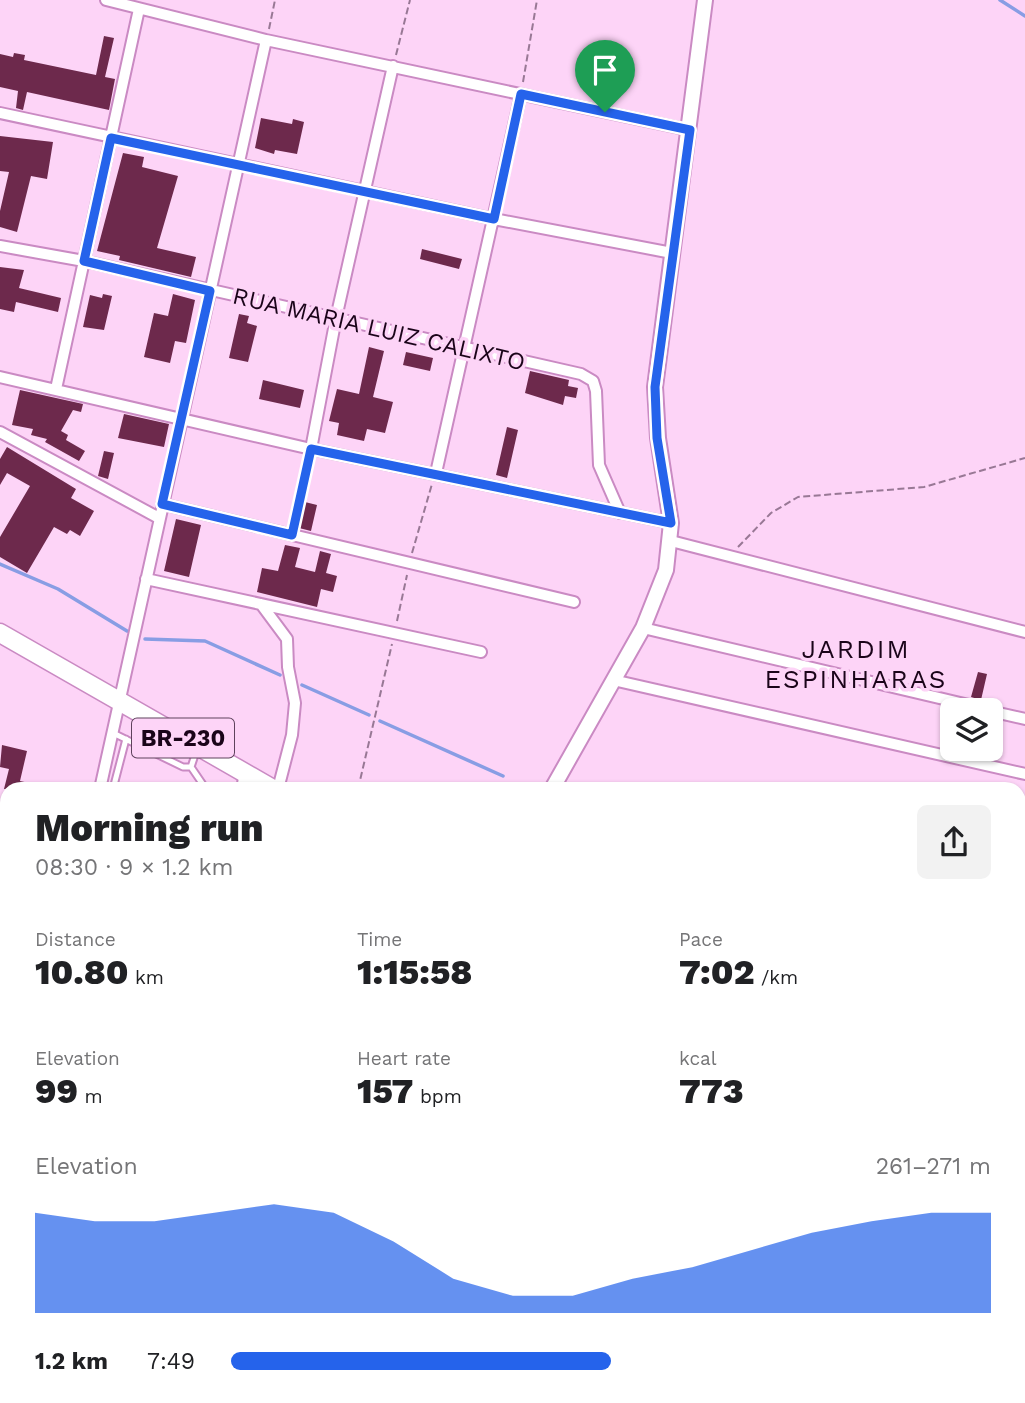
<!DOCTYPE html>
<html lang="en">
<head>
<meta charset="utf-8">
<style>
	body { margin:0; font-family:"Work Sans",sans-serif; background:#f2f2f2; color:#202124; height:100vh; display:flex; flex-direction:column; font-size:26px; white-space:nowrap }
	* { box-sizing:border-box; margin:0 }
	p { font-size:23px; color:#757577 }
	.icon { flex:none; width:38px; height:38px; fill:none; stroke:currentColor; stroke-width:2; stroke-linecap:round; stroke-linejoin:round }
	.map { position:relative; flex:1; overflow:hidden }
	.sheet { position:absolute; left:0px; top:782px; width:1026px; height:621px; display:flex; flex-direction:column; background:#fff; border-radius:21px 21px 0 0; box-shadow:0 2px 5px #0004 }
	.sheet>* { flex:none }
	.buttons { position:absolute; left:940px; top:698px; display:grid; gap:14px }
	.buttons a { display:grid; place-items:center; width:63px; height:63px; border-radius:10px; background:#fff; box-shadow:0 2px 5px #0004; font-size:35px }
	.pin { position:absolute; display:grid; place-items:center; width:60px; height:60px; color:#fff; margin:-72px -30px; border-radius:50% 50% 50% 0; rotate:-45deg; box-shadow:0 0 7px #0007 }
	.pin .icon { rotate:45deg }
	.round { display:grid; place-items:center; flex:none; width:74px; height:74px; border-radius:10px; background:#f2f2f2 }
	.head { display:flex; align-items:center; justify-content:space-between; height:119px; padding:0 35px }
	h1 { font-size:38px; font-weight:800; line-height:52px }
	.metrics { display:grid; grid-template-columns:repeat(3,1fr); gap:10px; height:119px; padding:7px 35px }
	.metrics div { display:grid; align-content:center }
	.metrics b { font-size:35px; font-weight:800 }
	.metrics small { font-size:19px; font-weight:400 }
	.metrics p { font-size:19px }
	.chart { height:196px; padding:14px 35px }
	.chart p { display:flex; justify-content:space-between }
	.chart svg { width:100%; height:126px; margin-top:7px; fill:#2563eb; opacity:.7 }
	ul { padding:0 35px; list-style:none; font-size:23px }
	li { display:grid; grid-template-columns:112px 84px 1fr; align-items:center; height:52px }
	li i { height:18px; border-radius:9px; background:#2563eb }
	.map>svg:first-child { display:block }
</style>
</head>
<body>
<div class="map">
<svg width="1025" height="1403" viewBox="0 0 1025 1403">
	<rect width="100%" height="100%" fill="#fdd4f7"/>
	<path fill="#fbc0f3" d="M737 1396H884L912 1403H735Z"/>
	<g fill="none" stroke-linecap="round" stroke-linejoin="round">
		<path stroke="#889de4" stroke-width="3.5" d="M1000 0 1025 16
			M0 564 58 589 127 631
			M145 639 205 641 280 675
			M302 685 369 715
			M380 721 503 776"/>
	</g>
	<path fill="#6d294c" d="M104 36 114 38 105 77 115 79 109 110 27 92 23 110 16 108 18 91 0 87V54L13 57 14 53 25 55 24 60 96 75Z
		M261 118 292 124 293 119 304 122 297 154 275 150 274 154 255 148Z
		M0 136 53 142 47 179 31 176 17 232 0 227V211L9 172 0 171Z
		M123 153 144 157 142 167 178 176 157 248 196 257 191 277 119 260 120 256 97 251Z
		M422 249 462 259 459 269 420 259Z
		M0 267 24 270 19 288 61 298 58 312 16 302 14 312 0 309Z
		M103 294 112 296 104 330 83 327 90 295 102 298Z
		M173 294 195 300 186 343 175 341 170 363 144 357 154 313 168 316Z
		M239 314 249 316 247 323 257 326 248 362 229 358Z
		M369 347 384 351 373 397 393 402 385 433 367 429 364 441 337 435 339 423 329 421 337 389 359 394Z
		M406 352 433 358 430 371 403 365Z
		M530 371 569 380 568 386 578 388 576 398 565 396 563 405 525 393Z
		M263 380 304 390 300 408 259 399Z
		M20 390 83 404 81 412 73 410 61 431 68 435 66 440 85 451 79 461 45 442 47 439 31 435 33 429 12 425Z
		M124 414 169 424 164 447 118 438Z
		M507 427 518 430 507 478 496 475Z
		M7 447 76 489 71 498 94 511 80 536 70 530 67 534 54 527 27 573 0 557V537L30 486 7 473 0 485V459Z
		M104 451 114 453 108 479 98 476Z
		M305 502 317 505 311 531 299 528Z
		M176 519 201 525 189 577 164 571Z
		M285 545 300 548 295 567 315 572 320 551 331 554 326 573 337 576 333 592 321 589 317 607 257 592 262 568 278 571Z
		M978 672 987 674 981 700 971 697Z
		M949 719H952V748L942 746Z
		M2 745 27 751 20 781 38 785V789H4L9 769 0 767Z"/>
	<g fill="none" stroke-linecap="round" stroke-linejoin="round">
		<g stroke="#ca8ac3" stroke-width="9">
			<path id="service" d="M113 733 183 767H191
				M197 749 191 767 206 789
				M113 789 126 739
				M0 1126 7 1127"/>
		</g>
		<g stroke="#ca8ac3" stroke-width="14">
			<path id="minor" d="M106 0 266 40 689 130
				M0 113 494 219 672 253
				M0 246 84 261 581 374 593 381 596 391 599 465 620 513
				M0 377 311 449 671 523
				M56 389 139 9
				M0 432 159 518
				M311 449 336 318 393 66
				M436 473 521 94
				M162 504 574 602
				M671 541 1025 632
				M146 579 481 652
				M261 604 287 639 288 667 295 703 292 735 278 789
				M643 628 990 710
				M613 680 1025 774
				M990 711 1025 719
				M100 789 266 40
				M242 789 245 773
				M0 821 7 822
				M1018 937 1025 912
				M0 948 7 949
				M0 1050 7 1052
				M1018 1169 1025 1170
				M0 1183 7 1184
				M0 1198 7 1199
				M1018 1280 1025 1282
				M946 1396 976 1403
				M1001 1396 1003 1403
				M108 1403 109 1396
				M376 1403 378 1396
				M650 1403 651 1396"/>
		</g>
		<g stroke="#ca8ac3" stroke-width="18">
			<path id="secondary" d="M552 789 643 628 666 570 671 523 658 438 655 387 705 0
				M0 1293 7 1295
				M492 1396 519 1403"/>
		</g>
		<g stroke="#ca8ac3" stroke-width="21">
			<path id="trunk" d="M0 633 273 789
				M1018 1347 1025 1361"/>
		</g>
		<path stroke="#987895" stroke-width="2" stroke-dasharray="7 3.5" stroke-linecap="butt" d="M269 29 275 0
			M396 55 410 0
			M523 82 537 0
			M294 523 308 461
			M738 547 771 513 798 497 924 487 1025 458
			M412 553 432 484
			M397 621 407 575
			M358 789 392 644
			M1018 1049 1025 1051"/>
		<use href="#service" stroke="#fff" stroke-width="5"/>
		<use href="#minor" stroke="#fff" stroke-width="10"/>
		<use href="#secondary" stroke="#fff" stroke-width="14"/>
		<use href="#trunk" stroke="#fff" stroke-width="18"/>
	</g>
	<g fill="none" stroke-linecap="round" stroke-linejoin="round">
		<g stroke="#fff" stroke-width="14">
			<path id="route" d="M521 94 690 130 655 387 657 438 671 523 311 449 292 535 162 504 210 291 84 261 111 138 494 219Z"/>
		</g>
		<use href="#route" stroke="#2563eb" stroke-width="9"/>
	</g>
	<g text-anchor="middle" stroke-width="7" stroke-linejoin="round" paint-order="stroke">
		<rect fill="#fdd4f7" stroke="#5e425c" stroke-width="2" x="132" y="718.5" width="102" height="39" rx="5"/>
		<g font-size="23" font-weight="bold" fill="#1a0419">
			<text x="183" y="746">BR-230</text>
		</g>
		<g font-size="24" fill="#1a0419" stroke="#fdd4f7">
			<text transform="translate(379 329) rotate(13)" y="8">RUA MARIA LUIZ CALIXTO</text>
		</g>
		<g font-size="26" letter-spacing="2" fill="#1a0419" stroke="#fdd4f7">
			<text x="856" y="658">JARDIM<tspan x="856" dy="30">ESPINHARAS</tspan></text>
		</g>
	</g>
</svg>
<div class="buttons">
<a><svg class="icon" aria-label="layers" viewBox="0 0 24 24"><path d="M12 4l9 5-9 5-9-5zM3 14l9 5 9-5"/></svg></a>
</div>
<div class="pin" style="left:605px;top:112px;background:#1e9e55"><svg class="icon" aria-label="arrive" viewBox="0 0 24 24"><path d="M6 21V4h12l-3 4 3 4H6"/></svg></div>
<section class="sheet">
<div class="head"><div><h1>Morning run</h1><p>08:30 · 9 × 1.2 km</p></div><a class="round"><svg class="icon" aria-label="share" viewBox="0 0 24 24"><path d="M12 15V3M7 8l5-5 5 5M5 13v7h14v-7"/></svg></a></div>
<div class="metrics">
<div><p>Distance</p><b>10.80<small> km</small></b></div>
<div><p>Time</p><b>1:15:58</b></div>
<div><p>Pace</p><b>7:02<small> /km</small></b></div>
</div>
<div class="metrics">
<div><p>Elevation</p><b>99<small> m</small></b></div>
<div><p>Heart rate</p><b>157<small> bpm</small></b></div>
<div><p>kcal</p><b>773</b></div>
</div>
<div class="chart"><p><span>Elevation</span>261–271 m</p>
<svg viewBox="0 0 160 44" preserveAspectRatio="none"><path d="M0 44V9L10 12L20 12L30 9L40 6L50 9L60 19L70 32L80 38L90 38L100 32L110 28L120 22L130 16L140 12L150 9L160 9V44z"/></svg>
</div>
<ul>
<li><b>1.2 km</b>7:49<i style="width:50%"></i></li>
</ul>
</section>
</div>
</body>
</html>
